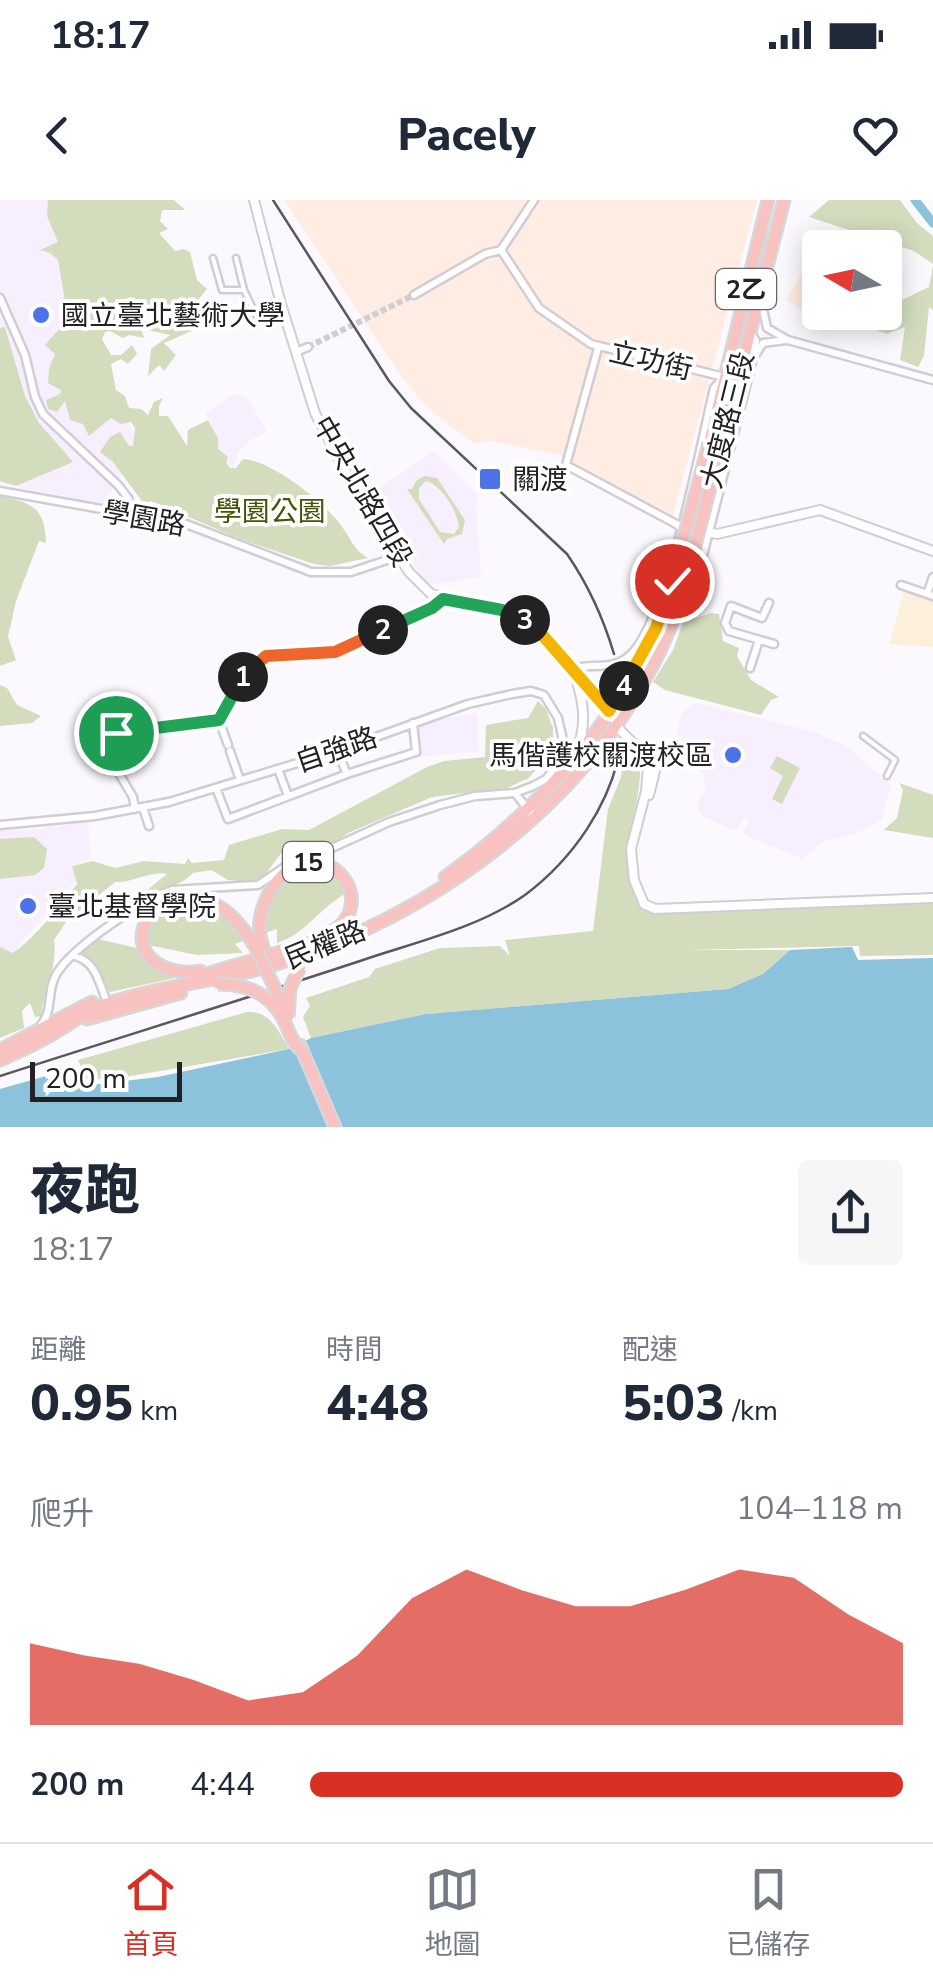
<!DOCTYPE html>
<html lang="zh-TW">
<head>
<meta charset="utf-8">
<style>
	body { margin:0; font-family:"Nunito Sans","Noto Sans TC",sans-serif; background:#f6f6f7; color:#1f2937; height:100vh; display:flex; flex-direction:column; font-size:38px; white-space:nowrap }
	* { box-sizing:border-box; margin:0 }
	p { font-size:32px; color:#747a83 }
	.icon { flex:none; width:55px; height:55px; fill:none; stroke:currentColor; stroke-width:2; stroke-linecap:round; stroke-linejoin:round }
	.map { position:relative; height:927px; overflow:hidden }
	.sheet { display:flex; flex-direction:column; background:#fff; flex:1 }
	.sheet>* { flex:none }
	.needle { width:65px; rotate:279deg }
	.controls { position:absolute; left:802px; top:30px; display:grid; gap:20px }
	.controls a { display:grid; place-items:center; width:100px; height:100px; border-radius:10px; background:#fff; box-shadow:0 5px 25px #0003; font-size:50px }
	.scale { position:absolute; left:30px; bottom:25px; width:152px; box-sizing:border-box; padding-left:10px; border:5px solid #232124; border-top:0; font-size:28px; line-height:35px; white-space:nowrap; color:#232124; -webkit-text-stroke:8px #fff; paint-order:stroke }
	.pin { position:absolute; display:grid; place-items:center; width:85px; height:85px; color:#fff; margin:-42px; border:5px solid #fff; border-radius:50%; box-shadow:0 2px 10px #0007 }
	.km { position:absolute; width:50px; height:50px; margin:-25px; border-radius:50%; background:#222; color:#fff; font-size:28px; line-height:50px; text-align:center }
	.round { display:grid; place-items:center; flex:none; width:105px; height:105px; border-radius:10px; background:#f6f6f7 }
	.overview { display:flex; align-items:center; justify-content:space-between; height:170px; padding:0 30px }
	h1 { font-size:55px; font-weight:800; line-height:75px }
	.stats { display:grid; grid-template-columns:repeat(3,1fr); gap:15px; height:170px; padding:10px 30px }
	.stats div { display:grid; align-content:center }
	.stats b { font-size:50px; font-weight:800 }
	.stats small { font-size:28px; font-weight:400 }
	.stats p { font-size:28px }
	.chart { height:280px; padding:20px 30px }
	.chart p { display:flex; justify-content:space-between }
	.chart svg { width:100%; height:180px; margin-top:10px; fill:#d93025; opacity:.7 }
	ul { padding:0 30px; list-style:none; font-size:32px }
	li { display:grid; grid-template-columns:160px 120px 1fr; align-items:center; height:75px }
	li i { height:25px; border-radius:12px; background:#d93025 }
	.status { display:flex; justify-content:space-between; align-items:center; height:70px; padding:0 50px; background:#fff; direction:ltr }
	.status svg { height:28px; fill:currentColor }
	header { display:flex; justify-content:space-between; align-items:center; height:130px; padding:0 30px; background:#fff; font-size:45px; font-weight:800 }
	.dock { display:flex; justify-content:space-around; align-items:center; height:140px; border-top:2px solid #e0e1e3; background:#fff; font-size:28px; color:#747a83 }
	.dock a { display:grid; justify-items:center; gap:5px }
	.dock .active { color:#d93025 }
	.map>svg:first-child { display:block }
</style>
</head>
<body>
<div class="status"><b>18:17</b><svg viewBox="0 0 49 12"><path d="M0 12V9h3v3zM5 12V6h3v6zM10 12V3h3v9zM15 12V0h3v12zM26 1h20v11H26zM47 4h2v5h-2z"/></svg></div>
<header><svg class="icon" aria-label="back" viewBox="0 0 24 24"><path d="M15 5l-7 7 7 7"/></svg>Pacely<svg class="icon" aria-label="heart" viewBox="0 0 24 24"><path d="M12 20l-8-8c-3-5 5-10 8-4 3-6 11-1 8 4z"/></svg></header>
<div class="map">
<svg width="933" height="927" viewBox="0 0 933 927">
	<rect width="100%" height="100%" fill="#fcf9fe"/>
	<path fill="#f7eefe" d="M0 0H50L122 212 146 254 119 278 104 304 0 283Z
		M233 194 244 196 250 202 267 232 249 241 239 252 233 269 226 262 228 257 218 249V238L205 213Z
		M434 251 478 295 476 302 481 377 431 385 423 379 370 294Z
		M697 503 812 531 846 546 891 585 881 620 857 633 823 642 802 659 743 634 749 621 744 618 735 631 703 616 697 610 701 594 707 590 704 578 677 532 682 513Z
		M477 513 478 551 419 557 418 523Z
		M88 621 91 658 74 664 75 683 19 744 12 776 0 804V630L37 629Z"/>
	<path fill="#ffece2" d="M284 0H757L673 316 574 266 560 255 491 241 475 244 441 219 420 200 397 170Z
		M805 67 820 72V112L838 113 827 120 823 115 818 118 808 107 803 111 786 100Z"/>
	<path fill="#fcefdb" d="M904 391 933 401V447L889 444Z"/>
	<path fill="#d3dcbd" fill-rule="evenodd" d="M48 0H174L185 10H162L160 21 168 29 159 33 175 51 184 49 190 52 197 80 207 89 197 101 196 121 187 120 192 131 164 143 176 155 164 171 159 165 148 176 151 149 170 135 148 130 155 114 153 99 140 125 144 138 129 135 123 138 110 131 105 132 102 139 111 155H121L132 145 137 154 128 164 121 159 111 164 116 190 125 196 129 208 141 209 148 215 154 202 163 198 159 206V216H168L187 246 188 230 208 220 218 238V249L228 257 226 262 230 268H236L243 259C270 260 323 301 339 323 351 337 352 349 368 358L330 366 314 364 240 339 151 301 144 304 113 262 100 252 110 237 120 232 129 246H133L135 228 131 222 121 224 111 218 89 236 83 224 70 220 65 201 57 212 48 209 46 200 60 194 61 190 48 183 49 169 55 154 45 145 68 119 58 60 50 53 40 50 58 42 47 16Z
		M829 0H900L917 23 933 36V64L914 51 809 17Z
		M933 66V110L929 107 924 156 918 167 900 160 905 127 887 134 878 131 880 113 885 112V108L929 87Z
		M5 127 25 196 39 223 73 262 16 286 0 281V128Z
		M424 276 437 278 465 320 462 334 447 339 444 344 407 289H412L416 281ZM426 281C442 285 457 311 459 327L454 334 440 332 419 299V288Z
		M0 296C33 303 45 308 46 343L39 341 16 401 8 437 16 460 0 466Z
		M711 413 719 414 723 441 739 448 737 456 751 480 779 497 771 500 761 515 665 490 653 482 673 450 685 417 696 418Z
		M0 485 7 488 17 505 41 516 32 523 0 526Z
		M538 501 546 509 553 528V549L529 578 507 588 432 597 348 633 328 647 282 652 259 683 228 680 211 670 193 673 185 680 142 702 136 699 167 674C151 670 133 683 115 682L66 722 54 740C58 765 44 791 41 816L35 817 30 803 22 811 24 828 0 838V747L13 753C30 742 64 703 77 684L72 666 93 661 115 668 144 661 185 664 188 658 192 663 224 660 229 645 282 629 309 630 427 567 444 561 485 557 486 525 528 518Z
		M625 542 640 556C645 607 608 665 647 710L933 700V755L860 756 859 746 686 750H790L763 774 728 789 426 814 311 838 303 817 310 806 306 798 369 777 375 769 440 748 500 746 510 756 505 740 593 731 608 609 621 577Z
		M777 556 800 568 782 604 772 599 783 576 770 568Z
		M899 583 933 595V638L884 630 897 618 903 590Z
		M34 637 47 649 44 668 35 675 0 679V639Z
		M311 667 335 671 347 693C321 706 306 734 277 743V729L265 733C266 702 281 677 311 667Z
		M183 700C212 707 229 715 246 740L235 744 243 753 197 755 148 745C147 718 161 709 183 700Z
		M98 739 141 749C151 766 160 774 180 777L110 792C98 781 93 764 81 752Z
		M247 812C271 811 278 831 289 849L113 879H86L78 860Z"/>
	<path fill="#8cc2db" d="M852 747 858 760 933 758V927H0V889L46 876 56 889 158 877 289 849 311 838 426 814 728 789 763 774 790 750Z"/>
	<g fill="none" stroke-linecap="round" stroke-linejoin="round">
		<path stroke="#8cc2db" stroke-width="9" d="M915 0 933 23"/>
		<path stroke="#d1ced2" stroke-width="6" stroke-dasharray="6 3" stroke-linecap="butt" d="M308 147 414 95"/>
		<g stroke="#d1ccd5" stroke-width="9">
			<path id="pedestrian" d="M213 58 222 90H244
				M236 58 244 90 257 117
				M863 536 895 560 887 576"/>
		</g>
		<g stroke="#d1ccd5" stroke-width="11">
			<path id="minor" d="M501 50 539 108 591 144 724 177 714 188C701 241 666 434 625 459 608 470 590 463 572 469
				M414 95 485 54 501 50 534 0
				M0 98 25 155 35 197 43 214 119 286 128 298 133 314
				M761 100 767 128 788 140 933 180
				M598 148 566 265 680 326
				M296 152 308 147
				M756 154 763 143 786 140
				M0 291 186 324 311 372H351L399 356
				M685 371 698 375 750 171 756 141 750 131
				M901 385 933 396
				M927 394 933 377
				M769 403 762 418 731 406 725 423 729 431 774 444
				M750 468 759 440
				M219 520 228 545
				M230 551 240 580
				M337 551 347 574
				M278 569 288 596
				M216 588 228 619 347 574 416 552 413 523
				M515 593 534 617
				M143 608 149 626
				M135 609 133 597 99 540 116 533 219 520 250 469 266 456 335 452 433 408 443 399
				M0 625 95 616 169 602 337 551 468 504 512 494 531 491 544 495 558 518 563 540 559 562 546 579 533 586 515 593 475 596 440 605 389 622 334 647 301 656 258 685 172 690C141 701 74 746 57 773 46 790 54 809 41 825
				M75 756C95 762 98 779 105 797"/>
		</g>
		<g stroke="#d1ccd5" stroke-width="12">
			<path id="tertiary" d="M254 0 281 104 315 213 358 295 409 372 431 394 502 409 538 430 609 511 621 531 643 553 648 566 646 591 631 649 634 680 644 704 655 709 933 698
				M680 326 717 334 820 310 933 351
				M574 473C584 502 587 522 577 551
				M649 595 659 555"/>
		</g>
		<g stroke="#d7d7d8" stroke-width="15">
			<path id="primary" d="M709 243 768 0
				M721 246 784 0
				M445 677C544 606 639 502 672 381
				M263 747C256 728 260 710 269 693 315 613 395 708 322 736
				M200 771C163 778 124 751 151 714 158 705 167 701 178 699 217 694 239 719 257 750
				M196 777 328 738
				M87 819 181 793
				M300 845 335 927
				M0 850 92 802
				M0 860C21 851 42 841 61 829 75 821 85 811 100 806 162 784 230 781 292 759 465 701 634 564 685 384"/>
		</g>
		<use href="#pedestrian" stroke="#fff" stroke-width="4"/>
		<use href="#minor" stroke="#fff" stroke-width="6"/>
		<use href="#tertiary" stroke="#fff" stroke-width="8"/>
		<use href="#primary" stroke="#f7c2bf" stroke-width="10"/>
		<path stroke="#5a585c" stroke-width="2.5" d="M273 0 389 181 411 208 567 354C589 386 603 417 614 454
			M0 876C121 837 242 800 363 760 416 742 478 728 525 695 573 659 611 604 621 545"/>
		<g stroke="#d7d7d8" stroke-width="15" stroke-linecap="butt">
			<path id="primary-bridge" d="M672 381 709 243
				M685 384 721 246
				M257 750 288 817
				M218 784C248 784 272 794 285 823 290 833 292 843 302 851
				M288 817 290 788 300 768"/>
		</g>
		<use href="#primary-bridge" stroke="#f7c2bf" stroke-width="10"/>
	</g>
	<g fill="none" stroke-linecap="round" stroke-linejoin="round">
		<g stroke="#fff" stroke-width="20">
			<path id="split-1" d="M116 533 219 520 243 477"/>
		</g>
		<g stroke="#fff" stroke-width="20">
			<path id="split-2" d="M243 477 266 456 335 452 383 430"/>
		</g>
		<g stroke="#fff" stroke-width="20">
			<path id="split-3" d="M383 430 432 408 443 399 502 410 525 420"/>
		</g>
		<g stroke="#fff" stroke-width="20">
			<path id="split-4" d="M525 420 538 430 609 511 624 486"/>
		</g>
		<g stroke="#fff" stroke-width="20">
			<path id="split-5" d="M624 486 656 428 672 381"/>
		</g>
		<use href="#split-1" stroke="#22a559" stroke-width="12"/>
		<use href="#split-2" stroke="#f0652b" stroke-width="12"/>
		<use href="#split-3" stroke="#22a559" stroke-width="12"/>
		<use href="#split-4" stroke="#f5b400" stroke-width="12"/>
		<use href="#split-5" stroke="#f5b400" stroke-width="12"/>
	</g>
	<g fill="#4e73e6" stroke="#fff" stroke-width="4">
		<circle cx="41" cy="115" r="10"/>
		<rect x="478" y="267" width="24" height="24" rx="5"/>
		<circle cx="733" cy="555" r="10"/>
		<circle cx="28" cy="706" r="10"/>
	</g>
	<g text-anchor="middle" stroke-width="8" stroke-linejoin="round" paint-order="stroke">
		<g fill="#fff" stroke="#656466" stroke-width="2.5">
			<rect x="716" y="69" width="60" height="40" rx="8"/>
			<rect x="283" y="642" width="50" height="40" rx="8"/>
		</g>
		<g font-size="25" font-weight="bold" fill="#232124">
			<text x="746" y="98">2乙</text>
			<text x="308" y="671">15</text>
		</g>
		<g font-size="28" fill="#232124" stroke="#fff" text-anchor="start">
			<text x="61" y="125">國立臺北藝術大學</text>
			<text x="512" y="289">關渡</text>
			<text x="713" y="565" text-anchor="end">馬偕護校關渡校區</text>
			<text x="48" y="716">臺北基督學院</text>
		</g>
		<g font-size="28" fill="#232124" stroke="#fff">
			<text transform="translate(651 160) rotate(13)" y="10">立功街</text>
			<text transform="translate(727 220) rotate(-76)" y="10">大度路三段</text>
			<text transform="translate(363 291) rotate(60)" y="10">中央北路四段</text>
			<text transform="translate(144 318) rotate(10)" y="10">學園路</text>
			<text transform="translate(336 549) rotate(-19)" y="10">自強路</text>
			<text transform="translate(325 744) rotate(-22)" y="10">民權路</text>
		</g>
		<g font-size="28" fill="#445305" stroke="#fff">
			<text x="270" y="321">學園公園</text>
		</g>
	</g>
</svg>
<div class="controls">
<a><svg class="needle" viewBox="-14 -14 28 28"><path d="M0-13l5 13h-10z" fill="#e53935"/><path d="M0 13l5-13h-10z" fill="#747a83"/></svg></a>
</div>
<div class="scale">200 m</div>
<div class="pin" style="left:116px;top:533px;background:#1e9e55"><svg class="icon" aria-label="arrive" viewBox="0 0 24 24"><path d="M6 21V4h12l-3 4 3 4H6"/></svg></div>
<div class="pin" style="left:672px;top:381px;background:#d93025"><svg class="icon" aria-label="check" viewBox="0 0 24 24"><path d="M5 12l5 5 9-10"/></svg></div>
<b class="km" style="left:243px;top:477px">1</b>
<b class="km" style="left:383px;top:430px">2</b>
<b class="km" style="left:525px;top:420px">3</b>
<b class="km" style="left:624px;top:486px">4</b>
</div>
<section class="sheet">
<div class="overview"><div><h1>夜跑</h1><p>18:17</p></div><a class="round"><svg class="icon" aria-label="share" viewBox="0 0 24 24"><path d="M12 15V3M7 8l5-5 5 5M5 13v7h14v-7"/></svg></a></div>
<div class="stats">
<div><p>距離</p><b>0.95<small> km</small></b></div>
<div><p>時間</p><b>4:48</b></div>
<div><p>配速</p><b>5:03<small> /km</small></b></div>
</div>
<div class="chart"><p><span>爬升</span>104–118 m</p>
<svg viewBox="0 0 160 44" preserveAspectRatio="none"><path d="M0 44V24L10 27L20 29L30 33L40 38L50 36L60 27L70 13L80 6L90 11L100 15L110 15L120 11L130 6L140 8L150 17L160 24V44z"/></svg>
</div>
<ul>
<li><b>200 m</b>4:44<i style="width:100%"></i></li>
</ul>
</section>
<nav class="dock">
<a class="active"><svg class="icon" aria-label="home" viewBox="0 0 24 24"><path d="M3 11l9-7 9 7M6 9v11h12V9"/></svg>首頁</a>
<a><svg class="icon" aria-label="map" viewBox="0 0 24 24"><path d="M3 6l6-2 6 2 6-2v14l-6 2-6-2-6 2zM9 4v14M15 6v14"/></svg>地圖</a>
<a><svg class="icon" aria-label="saved" viewBox="0 0 24 24"><path d="M7 4h10v16l-5-4-5 4z"/></svg>已儲存</a>
</nav>
</body>
</html>
